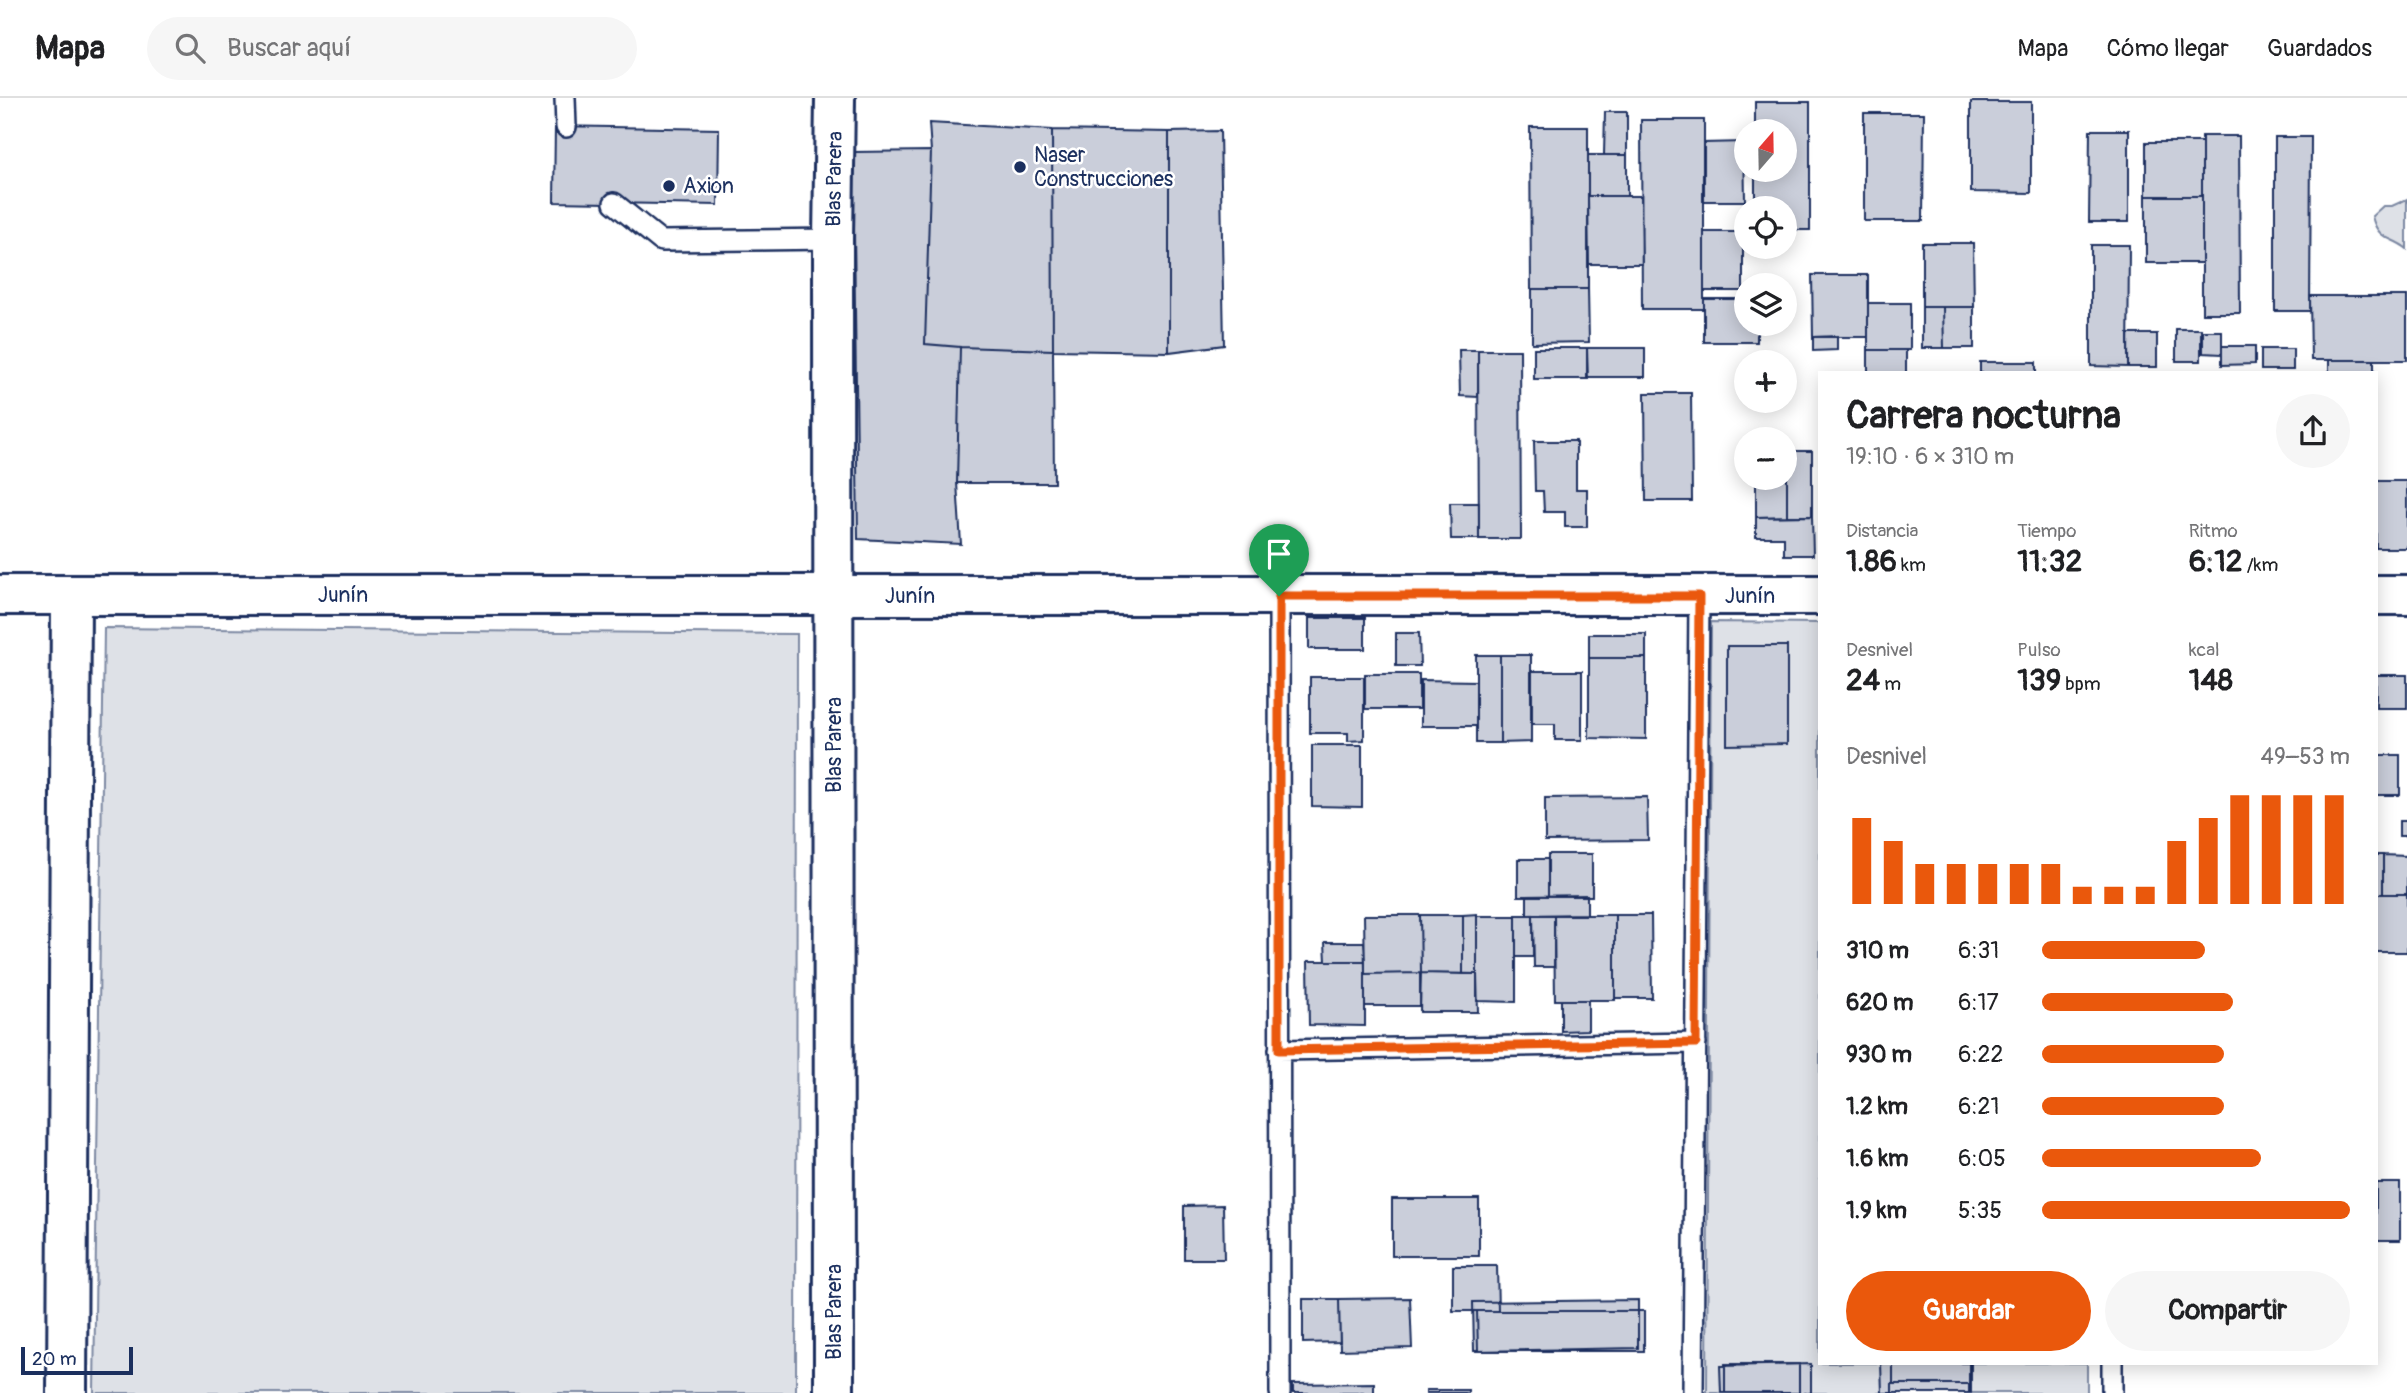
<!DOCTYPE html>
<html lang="es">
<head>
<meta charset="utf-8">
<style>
	body { margin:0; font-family:Pangolin,sans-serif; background:#f6f6f6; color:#202124; height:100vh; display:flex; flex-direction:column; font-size:26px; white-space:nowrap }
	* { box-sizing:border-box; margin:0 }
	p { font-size:23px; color:#757577 }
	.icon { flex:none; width:38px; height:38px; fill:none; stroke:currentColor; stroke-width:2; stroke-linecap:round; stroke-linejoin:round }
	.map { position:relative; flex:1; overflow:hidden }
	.drawer { position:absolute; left:1818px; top:273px; width:560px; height:994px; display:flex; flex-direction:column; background:#fff; border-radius:0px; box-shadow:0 4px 18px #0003 }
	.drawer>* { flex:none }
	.needle { width:46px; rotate:20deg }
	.tools { position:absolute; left:1734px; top:21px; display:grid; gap:14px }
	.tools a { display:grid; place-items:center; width:63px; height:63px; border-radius:50%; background:#fff; box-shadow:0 4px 18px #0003; font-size:35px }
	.scale { position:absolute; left:21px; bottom:18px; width:112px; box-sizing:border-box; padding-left:7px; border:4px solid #1b2f5e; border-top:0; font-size:19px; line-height:24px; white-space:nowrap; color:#1b2f5e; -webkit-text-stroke:5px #fff; paint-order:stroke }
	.pin { position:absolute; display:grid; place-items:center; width:60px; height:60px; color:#fff; margin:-72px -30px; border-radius:50% 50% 50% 0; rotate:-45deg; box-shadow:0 0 7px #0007 }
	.pin .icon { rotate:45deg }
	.round { display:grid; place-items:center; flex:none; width:74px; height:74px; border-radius:37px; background:#f6f6f6 }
	.summary { display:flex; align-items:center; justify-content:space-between; height:119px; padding:0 28px }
	h1 { font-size:38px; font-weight:800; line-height:52px }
	.stats { display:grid; grid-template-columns:repeat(3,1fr); gap:10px; height:119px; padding:7px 28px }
	.stats div { display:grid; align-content:center }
	.stats b { font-size:30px; font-weight:800 }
	.stats small { font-size:19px; font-weight:400 }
	.stats p { font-size:19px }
	.chart { height:196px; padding:14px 28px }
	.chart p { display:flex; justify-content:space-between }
	.chart svg { width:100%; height:126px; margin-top:7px; stroke:#ea580c; stroke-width:6 }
	.action { display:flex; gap:14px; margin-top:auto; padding:14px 28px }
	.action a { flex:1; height:80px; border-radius:42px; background:#ea580c; color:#fff; font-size:28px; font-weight:800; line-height:80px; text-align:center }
	.action a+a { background:#f6f6f6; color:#202124 }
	ul { padding:0 28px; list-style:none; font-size:23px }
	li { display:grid; grid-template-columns:112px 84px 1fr; align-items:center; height:52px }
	li i { height:18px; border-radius:9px; background:#ea580c }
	header { display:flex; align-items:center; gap:42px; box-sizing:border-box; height:98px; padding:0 35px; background:#fff; border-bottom:2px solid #e0e0e0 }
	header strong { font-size:33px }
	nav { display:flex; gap:38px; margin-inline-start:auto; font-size:24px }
	.search { width:490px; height:63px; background:#f6f6f6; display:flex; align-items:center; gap:18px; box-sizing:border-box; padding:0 24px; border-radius:38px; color:#757577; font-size:26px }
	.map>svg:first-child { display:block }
</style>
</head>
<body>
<header>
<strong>Mapa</strong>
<div class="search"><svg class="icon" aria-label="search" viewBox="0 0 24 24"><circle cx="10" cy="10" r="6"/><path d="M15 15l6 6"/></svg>Buscar aquí</div>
<nav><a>Mapa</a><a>Cómo llegar</a><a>Guardados</a></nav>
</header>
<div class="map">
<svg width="2407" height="1295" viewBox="0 0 2407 1295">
	<rect width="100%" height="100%" fill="#fff"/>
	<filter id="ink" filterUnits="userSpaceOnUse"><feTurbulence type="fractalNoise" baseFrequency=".0143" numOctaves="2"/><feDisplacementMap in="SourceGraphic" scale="14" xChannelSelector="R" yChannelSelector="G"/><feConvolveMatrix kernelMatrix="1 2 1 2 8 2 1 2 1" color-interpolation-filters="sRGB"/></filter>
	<g filter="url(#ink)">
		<path fill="#dee1e7" stroke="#7c88a2" stroke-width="2" d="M2407 101V151C2392 138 2378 144 2372 118L2383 108H2392Z
			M1711 524 1820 525V1265H2087V1295H1707Z
			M104 530 797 536 796 1295H94Z"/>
		<path fill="#caceda" stroke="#1b2f5e" stroke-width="2" d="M1755 4H1810V132H1785V110H1755V72H1785V33H1755Z
			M1971 4H2031V95L1971 94Z
			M1605 14H1627V57H1604Z
			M1864 15H1924L1923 123H1864Z
			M1641 22H1704V211H1642Z
			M929 25 1052 32 1053 252 960 249 925 246 931 53Z
			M555 28 719 31 718 107 554 104Z
			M1530 29H1588V191H1531Z
			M1052 32 1169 34V254L1053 252Z
			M2090 32H2129V124H2089Z
			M1220 33 1224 247 1169 254V34Z
			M2202 38H2239L2240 215H2202Z
			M2275 39H2311L2310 213H2275Z
			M1744 44 1745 103H1703V45Z
			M2146 44H2202V98H2146Z
			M931 53 925 246 960 249 957 385 961 446 858 441 853 54Z
			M1588 57H1627V98H1588Z
			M1588 98H1641L1642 166H1589Z
			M2146 98H2202V165H2146Z
			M1704 134H1743V193H1704Z
			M1922 145H1973L1974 209H1922Z
			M2091 147H2129L2128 269 2091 268Z
			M1812 177H1868V239H1813Z
			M1532 191H1588L1589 244 1532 245Z
			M2310 198H2407V262H2311Z
			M1704 201H1746V226H1757V244H1704Z
			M1868 205H1910V252H1868Z
			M1922 209H1943L1944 250H1922Z
			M1943 209H1974V250H1944Z
			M2176 231H2201V263H2176Z
			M2203 233H2222V256L2203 255Z
			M2128 236H2157V269H2128Z
			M1837 238V252L1813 253V239Z
			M2222 248H2255V266L2222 267Z
			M960 249 1053 252 1054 385H957Z
			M1534 250H1587L1588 281H1534Z
			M1587 250H1645V279H1587Z
			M2261 251H2293V272H2261Z
			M1459 252H1478V299L1460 298Z
			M1478 252H1520L1521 441H1479Z
			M1868 252H1906V275H1868Z
			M2329 262H2374V275H2329Z
			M1980 264H2036V275H1980Z
			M1645 295H1691L1692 403H1646Z
			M1534 343H1576V391H1587V429H1565V414H1544L1543 393H1535Z
			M1787 353H1812V418H1787Z
			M1785 354H1787V418L1756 419V380H1785Z
			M2376 383H2407V450H2376Z
			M1450 405H1479V441H1451Z
			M1812 418 1813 457H1784V439H1756V419Z
			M1309 520H1365V551H1309Z
			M1396 535H1419L1420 568H1396Z
			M1589 536H1646V560H1589Z
			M1727 548H1787V646L1727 647Z
			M1476 557H1500V645H1476Z
			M1500 557H1531V644L1500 645Z
			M1589 560H1646V641L1589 640Z
			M1532 573H1582V642H1555V626H1532Z
			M1365 576H1419V611H1365Z
			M2376 577H2407V610H2376Z
			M1310 579H1364V642L1348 643V635H1310Z
			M1421 582 1476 583V628H1421Z
			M1312 647H1362V709L1312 708Z
			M2376 657H2400V697H2376Z
			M1647 699 1648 742 1545 743V700Z
			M2399 723H2407V738H2399Z
			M1548 756H1592V798H1548Z
			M2376 757H2383V796H2376Z
			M2383 757 2407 758V796H2383Z
			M1518 761H1548V798H1518Z
			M2376 796H2407V854H2376Z
			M1587 797V816L1527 817V798Z
			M1477 816V876H1463V817Z
			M1364 817H1420L1421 875 1365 876Z
			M1420 817H1463V876L1421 875Z
			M1516 817H1533V859H1516Z
			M1533 817H1554V869H1534Z
			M1554 817H1615V902H1555Z
			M1615 817H1651L1652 900H1615Z
			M1477 818H1516V904L1477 903Z
			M1325 844H1364L1365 863H1326Z
			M1308 863H1365V928L1309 927Z
			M1420 875V908H1365V876Z
			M1421 875 1477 876 1478 914H1420Z
			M1561 902H1588V932L1561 933Z
			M2376 1085H2400V1142H2376Z
			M1392 1101H1479V1158H1392Z
			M1223 1107 1224 1161H1184V1108Z
			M1453 1168H1497L1498 1213H1453Z
			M1410 1200 1412 1250 1340 1252 1339 1201Z
			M1303 1201H1339L1340 1244 1303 1245Z
			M1638 1202V1250L1474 1253 1473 1204Z
			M1477 1213H1644V1253H1478Z
			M1881 1265H1971V1295H1882Z
			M1893 1265H1969V1286H1893Z
			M1725 1266H1799V1295H1725Z
			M1811 1266V1295H1721L1720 1268Z
			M1374 1285V1295H1293V1286Z
			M1892 1286H1969V1295H1892Z
			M1426 1292H1468V1295H1426Z"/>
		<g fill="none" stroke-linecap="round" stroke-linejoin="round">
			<g stroke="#1b2f5e" stroke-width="24">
				<path id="lane" d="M565 0 566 29
					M614 105 661 143 833 141
					M1279 498 1280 1295
					M1279 952 1696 945
					M1693 1295 1699 498
					M2112 1295V1265"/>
			</g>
			<g stroke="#1b2f5e" stroke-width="44">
				<path id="street" d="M0 497H1820
					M2376 497H2407
					M67 1295 71 497
					M834 1295 833 141 835 0"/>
			</g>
			<use href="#lane" stroke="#fff" stroke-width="19"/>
			<use href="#street" stroke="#fff" stroke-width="38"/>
		</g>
	</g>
	<g fill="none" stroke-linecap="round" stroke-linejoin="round" filter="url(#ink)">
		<g stroke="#fff" stroke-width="14">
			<path id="route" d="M1279 498H1699L1696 945 1279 952Z"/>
		</g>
		<use href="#route" stroke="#ea580c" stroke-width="9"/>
	</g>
	<g fill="#1b2f5e" stroke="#fff" stroke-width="2.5">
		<circle cx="1020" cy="69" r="7"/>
		<circle cx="669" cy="88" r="7"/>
	</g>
	<g text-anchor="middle" stroke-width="5" stroke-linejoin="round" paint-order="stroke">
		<g font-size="21" fill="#1b2f5e" stroke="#fff" text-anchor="start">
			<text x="1034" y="64">Naser<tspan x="1034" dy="24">Construcciones</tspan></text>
			<text x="683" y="95">Axion</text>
		</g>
		<g font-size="21" fill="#1b2f5e" stroke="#fff">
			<text transform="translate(834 81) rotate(-89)" y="7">Blas Parera</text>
			<text x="343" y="504">Junín</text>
			<text x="910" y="505">Junín</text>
			<text x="1750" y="505">Junín</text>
			<text transform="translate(834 647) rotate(-90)" y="7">Blas Parera</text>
			<text transform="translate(834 1214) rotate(-90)" y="7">Blas Parera</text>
		</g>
	</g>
</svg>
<div class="tools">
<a><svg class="needle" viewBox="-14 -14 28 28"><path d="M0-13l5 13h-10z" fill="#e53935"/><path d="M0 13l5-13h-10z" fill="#757577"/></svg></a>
<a><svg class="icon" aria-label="locate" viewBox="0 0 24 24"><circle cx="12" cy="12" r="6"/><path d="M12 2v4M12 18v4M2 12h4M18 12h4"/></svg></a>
<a><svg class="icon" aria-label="layers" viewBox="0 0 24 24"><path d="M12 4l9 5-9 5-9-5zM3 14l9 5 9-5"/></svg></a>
<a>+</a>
<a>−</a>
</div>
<div class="scale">20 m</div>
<div class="pin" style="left:1279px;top:498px;background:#1e9e55"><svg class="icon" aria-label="arrive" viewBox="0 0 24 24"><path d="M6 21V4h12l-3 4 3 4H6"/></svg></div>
<section class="drawer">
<div class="summary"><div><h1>Carrera nocturna</h1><p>19:10 · 6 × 310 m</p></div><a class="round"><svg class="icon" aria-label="share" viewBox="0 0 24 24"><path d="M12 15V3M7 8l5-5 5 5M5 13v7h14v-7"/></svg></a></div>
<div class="stats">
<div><p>Distancia</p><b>1.86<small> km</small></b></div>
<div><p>Tiempo</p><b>11:32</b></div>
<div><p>Ritmo</p><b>6:12<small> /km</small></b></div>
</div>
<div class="stats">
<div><p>Desnivel</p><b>24<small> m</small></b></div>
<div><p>Pulso</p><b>139<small> bpm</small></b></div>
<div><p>kcal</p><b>148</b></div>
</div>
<div class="chart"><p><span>Desnivel</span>49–53 m</p>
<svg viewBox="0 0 160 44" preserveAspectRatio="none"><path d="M5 44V14M15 44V22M25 44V30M35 44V30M45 44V30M55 44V30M65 44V30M75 44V38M85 44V38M95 44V38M105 44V22M115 44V14M125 44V6M135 44V6M145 44V6M155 44V6"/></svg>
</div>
<ul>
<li><b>310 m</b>6:31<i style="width:53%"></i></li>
<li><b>620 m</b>6:17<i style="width:62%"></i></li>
<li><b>930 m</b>6:22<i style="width:59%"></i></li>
<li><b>1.2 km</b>6:21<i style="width:59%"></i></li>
<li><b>1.6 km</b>6:05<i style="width:71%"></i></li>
<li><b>1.9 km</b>5:35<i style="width:100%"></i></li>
</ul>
<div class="action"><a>Guardar</a><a>Compartir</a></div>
</section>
</div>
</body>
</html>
